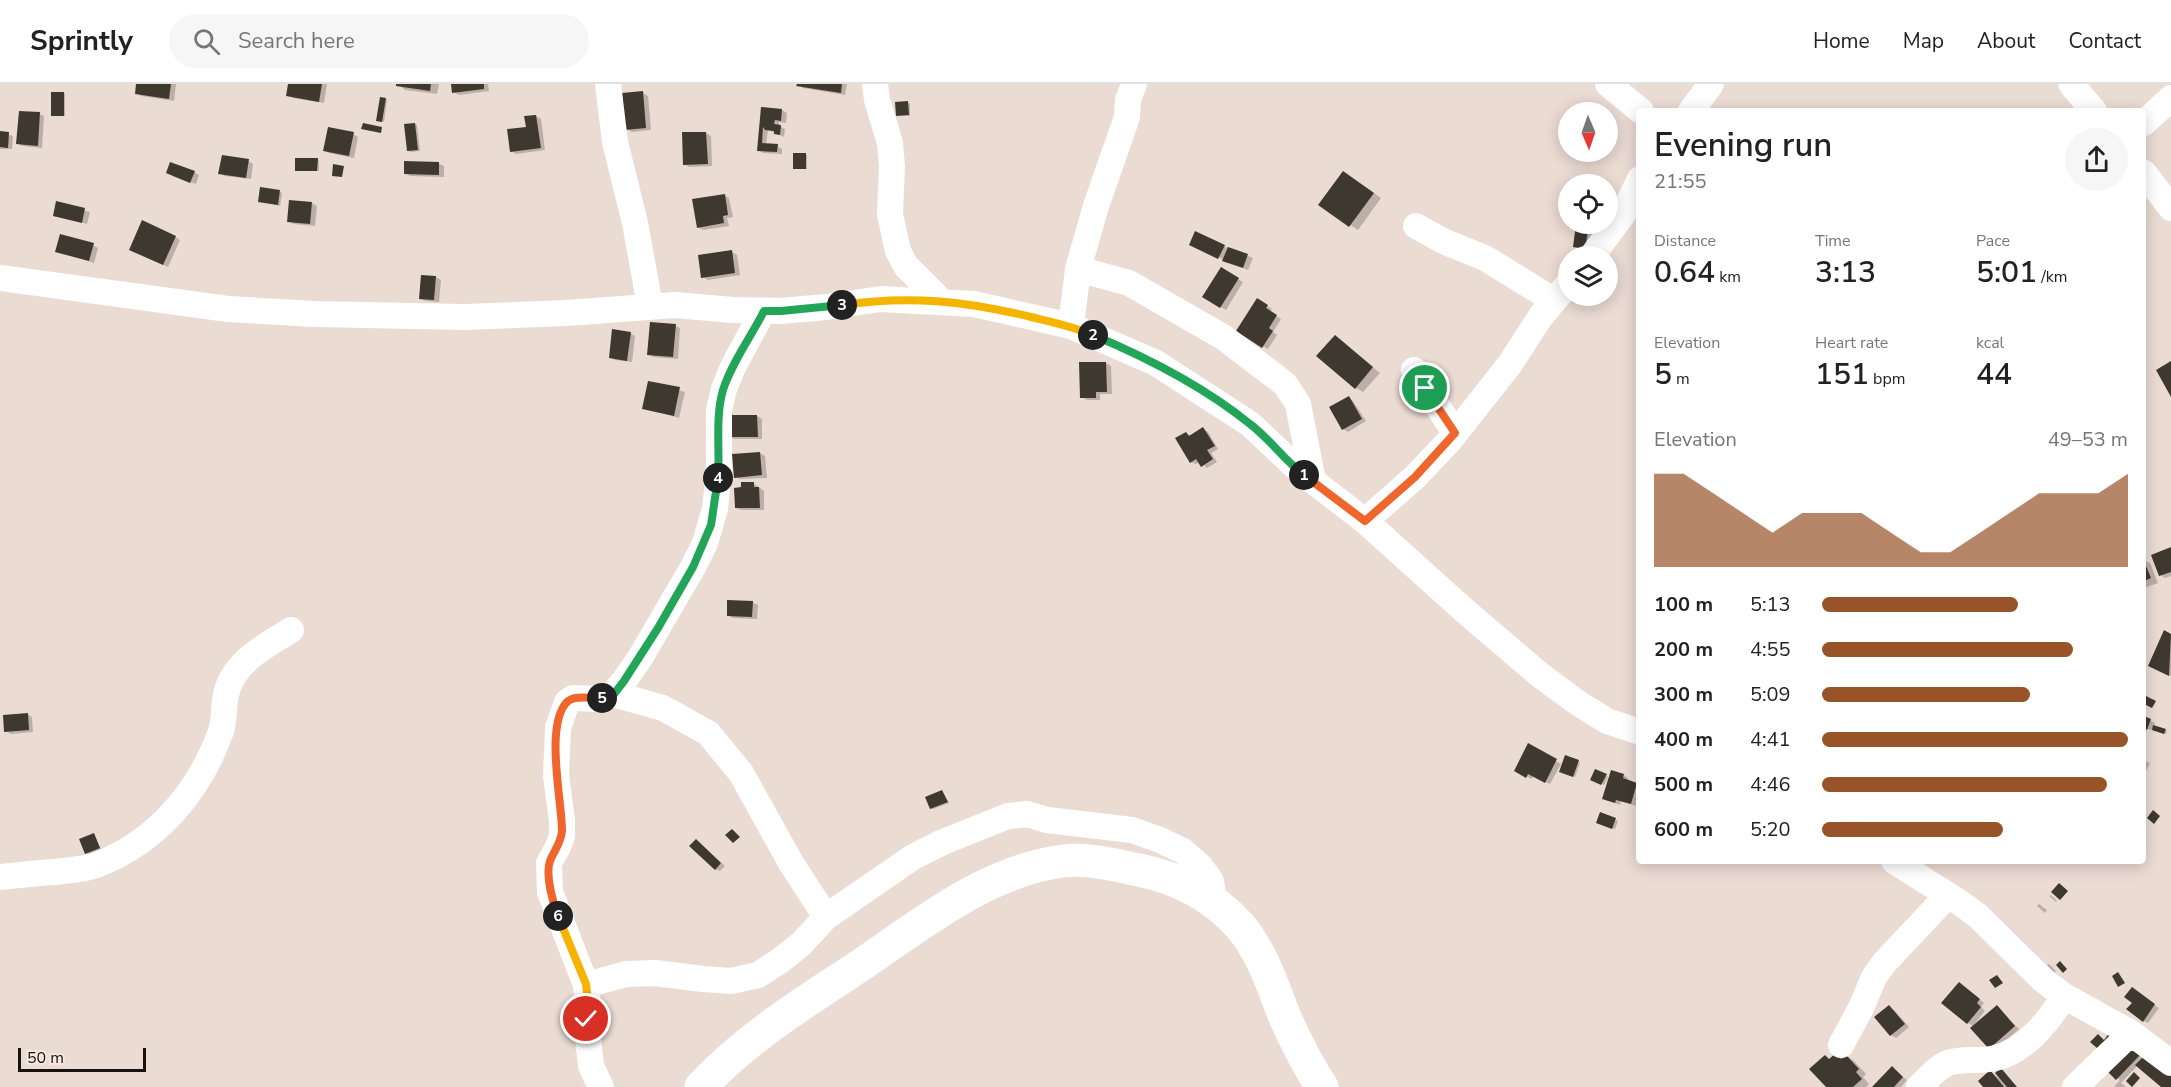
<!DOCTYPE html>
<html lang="en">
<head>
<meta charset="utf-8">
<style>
	body { margin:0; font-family:"Nunito Sans",sans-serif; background:#f6f6f6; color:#222; height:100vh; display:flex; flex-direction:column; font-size:22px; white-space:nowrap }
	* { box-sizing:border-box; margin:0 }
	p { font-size:20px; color:#767676 }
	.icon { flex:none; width:33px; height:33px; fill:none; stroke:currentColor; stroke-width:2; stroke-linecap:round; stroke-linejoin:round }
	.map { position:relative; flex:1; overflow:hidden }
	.details { position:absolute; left:1636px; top:24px; width:510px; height:756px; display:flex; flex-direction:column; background:#fff; border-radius:6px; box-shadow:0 3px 15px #0003 }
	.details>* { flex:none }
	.needle { width:39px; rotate:178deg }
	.buttons { position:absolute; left:1558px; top:18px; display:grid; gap:12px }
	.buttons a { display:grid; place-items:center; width:60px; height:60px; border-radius:50%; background:#fff; box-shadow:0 3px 15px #0003; font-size:30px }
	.scale { position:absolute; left:18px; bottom:15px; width:128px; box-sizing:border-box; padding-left:6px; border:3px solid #171210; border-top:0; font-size:16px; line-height:21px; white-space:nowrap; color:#171210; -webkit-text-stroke:4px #f7e9e1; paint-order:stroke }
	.pin { position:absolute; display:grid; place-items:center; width:51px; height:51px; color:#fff; margin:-26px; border:3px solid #fff; border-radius:50%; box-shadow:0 2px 6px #0007 }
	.km { position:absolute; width:30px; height:30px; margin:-15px; border-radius:50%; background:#222; color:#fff; font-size:16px; line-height:30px; text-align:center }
	.round { display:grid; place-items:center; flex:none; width:63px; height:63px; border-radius:32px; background:#f6f6f6 }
	.headline { display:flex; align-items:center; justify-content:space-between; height:102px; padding:0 18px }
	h1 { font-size:33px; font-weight:600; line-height:45px }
	.figures { display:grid; grid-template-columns:repeat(3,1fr); gap:9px; height:102px; padding:6px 18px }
	.figures div { display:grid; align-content:center }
	.figures b { font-size:30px; font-weight:600 }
	.figures small { font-size:16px; font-weight:400 }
	.figures p { font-size:16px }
	.chart { height:168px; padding:12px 18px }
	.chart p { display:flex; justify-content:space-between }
	.chart svg { width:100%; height:108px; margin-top:6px; fill:#995329; opacity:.7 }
	ul { padding:0 18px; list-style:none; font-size:20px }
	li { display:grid; grid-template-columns:96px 72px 1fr; align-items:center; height:45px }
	li i { height:15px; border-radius:8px; background:#995329 }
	header { display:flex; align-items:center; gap:36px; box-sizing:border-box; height:84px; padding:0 30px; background:#fff; border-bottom:2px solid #e0e0e0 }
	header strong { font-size:28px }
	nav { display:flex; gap:33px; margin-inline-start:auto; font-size:21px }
	.search { width:420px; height:54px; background:#f6f6f6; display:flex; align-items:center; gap:15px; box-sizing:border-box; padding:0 21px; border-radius:33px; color:#767676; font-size:22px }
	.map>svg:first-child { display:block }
</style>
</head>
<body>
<header>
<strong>Sprintly</strong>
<div class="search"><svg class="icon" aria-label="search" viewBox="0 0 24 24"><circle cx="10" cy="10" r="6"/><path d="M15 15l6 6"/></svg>Search here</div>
<nav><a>Home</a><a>Map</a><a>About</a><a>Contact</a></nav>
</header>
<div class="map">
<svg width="2171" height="1003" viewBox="0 0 2171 1003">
	<rect width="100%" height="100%" fill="#eadbd3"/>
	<path fill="#0003" d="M138 0H176L174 17 141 12 137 9Z
		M290 0H327L324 19 293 14 288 11Z
		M398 0H439L437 10 405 6Z
		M453 0H488L489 7 459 11 454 8Z
		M798 0H847L845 11 803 4Z
		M63 9 65 10V32H54Z
		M643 9 648 12 651 46 632 48 627 45Z
		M385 15 387 16 384 38 380 37Z
		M908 19 910 20V32L897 31Z
		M762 24 782 26 787 29 786 39 779 38V42L785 45 784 53 768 46 766 61 777 62 782 65V70L763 69 758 66Z
		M39 30 44 32 42 64 23 62 18 60Z
		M536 32 541 35 545 66 516 70 511 67Z
		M415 40 417 41 420 67 410 68 408 66Z
		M0 48 13 52 12 65H0Z
		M706 49 711 52 712 82 689 83 684 80V50Z
		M353 50 358 53 354 74 329 69 324 66Z
		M805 70 807 71V85L795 84Z
		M317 75 319 77V87L297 86Z
		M248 77 253 80 251 95 225 92 220 89Z
		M405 79 439 80 444 82V93L410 92 405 89Z
		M194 88 199 91 196 100 172 92Z
		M1351 93 1381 114 1358 146 1320 121Z
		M280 108 282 109 280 122 259 117Z
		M724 111 729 114 733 133 727 134 729 142 703 146 698 143Z
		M58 119 90 128 87 140 55 131Z
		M312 119 317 122 315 142 294 140 289 137Z
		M1578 140H1594L1590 167 1574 162Z
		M175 153 180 156 168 183 135 168Z
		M93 161 98 164 94 179 57 167Z
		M1224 162 1253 174 1248 186 1195 163Z
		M732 168 737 171 740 191 708 196 703 193Z
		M1221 185 1243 198 1226 226 1204 213Z
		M436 193 441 196 439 218 426 217 421 215Z
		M1258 216 1272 225 1270 228 1281 235 1273 248 1277 251 1268 265 1238 247Z
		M675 242 680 244 678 275 653 273 648 270Z
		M630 249 635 252 632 278 615 276 610 273Z
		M1335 253 1380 289 1363 308 1356 304Z
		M1106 279 1111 282 1112 310H1100V316H1087L1082 313Z
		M650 298 685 308 679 334 644 324Z
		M1349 314 1353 317 1366 337 1348 348 1343 345Z
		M757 332 762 335V355H734L729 352Z
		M1203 345 1208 348 1218 365 1211 369 1217 378 1207 384 1200 378 1196 380 1191 378 1186 349 1191 352Z
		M760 369 765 372 767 394 740 395 735 393Z
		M753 399 764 407V426H741L736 424Z
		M2171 464V492L2165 494 2160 491Z
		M2144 476 2150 479 2158 499 2144 504Z
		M753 519 758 521 757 535 733 534 728 531Z
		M2165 548 2171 551V592L2154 584Z
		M27 630 32 633 33 648 11 650 6 647Z
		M2144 633 2155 639 2154 643 2167 647 2166 650 2144 644Z
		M1529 661 1561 680 1550 700 1533 692 1532 695 1516 687Z
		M2144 676 2150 679 2144 691Z
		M1578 678 1580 679 1575 693 1563 689Z
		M1596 687 1608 693 1604 701 1592 695Z
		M1624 691 1628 694 1627 697 1640 702 1636 722 1621 717 1620 721 1604 715Z
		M942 707 949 719 933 725 931 724Z
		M1600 730 1618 737 1615 745 1597 738Z
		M94 751 101 765 88 770 86 769Z
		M701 760 725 782 720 787 715 785Z
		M2051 811 2057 817 2056 818 2049 812Z
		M2039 820 2047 826 2045 829 2037 822Z
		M2049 880 2056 887 2054 889 2047 881Z
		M1964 903 1984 919 1981 923 1985 927 1973 942 1968 939Z
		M2137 908 2159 924 2148 939 2144 937 2134 918Z
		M1889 923 1894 926 1909 943 1896 954 1891 951Z
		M1997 923 2019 945 1994 967 1990 964Z
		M2130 959 2171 992V1003H2163L2138 981 2121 999 2126 1003H2114L2120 996 2109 987Z
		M1836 971 1843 975 1847 972 1854 977 1866 990 1863 993 1869 1000 1866 1003H1828L1825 973 1831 976Z
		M1892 984 1907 996 1901 1003H1874Z
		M1990 988 2001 995 2016 1003H1985Z"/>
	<path fill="#3f382e" d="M136 0H171L169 15 135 10Z
		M288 0H322L319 18 286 12Z
		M396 0H431L430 7 396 2Z
		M451 0H484V5L452 9Z
		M797 0H842L841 9 796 2Z
		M643 7 646 44 625 46 622 9Z
		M51 8H64V32H51Z
		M380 13 386 14 382 38 376 37Z
		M908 17 909 31 896 32 895 18Z
		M761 23 782 25 781 37 775 36 774 40 781 41 780 51 774 50V47L765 46 763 43 762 59 778 60 777 68 757 67Z
		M19 27 40 28 38 62 16 60Z
		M536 31 541 64 510 68 507 45 526 43 524 32Z
		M363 39 382 43 381 49 361 45Z
		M415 39 418 66 407 67 404 40Z
		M328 43 354 48 349 72 323 67Z
		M0 47 9 48 8 64 0 63Z
		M682 48H706L708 80 683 81Z
		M793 69H806V85H793Z
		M222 71 249 75 246 94 218 90Z
		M295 74H318L317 87H295Z
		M404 77 439 78V91L404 90Z
		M170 78 195 87 190 99 166 89Z
		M333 80 344 82 342 93 332 92Z
		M1343 87 1374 109 1349 143 1318 121Z
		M260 103 280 106 278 121 258 118Z
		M725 110 728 131 723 132 724 139 697 144 692 115Z
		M289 116 312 118 310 140 287 138Z
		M56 117 85 124 82 139 53 132Z
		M142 136 176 152 163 181 129 166Z
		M1576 140H1589L1585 165 1573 163Z
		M1195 147 1225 161 1218 175 1189 161Z
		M60 150 94 159 89 177 55 168Z
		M1228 163 1248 170 1243 184 1222 177Z
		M732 166 735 189 701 194 698 171Z
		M1221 183 1239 194 1220 224 1202 213Z
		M421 191 436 192 434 216 419 215Z
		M1257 214 1268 221 1266 224 1277 231 1269 244 1273 247 1262 264 1236 247Z
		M650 238 676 240 673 273 647 271Z
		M612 245 631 248 627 277 609 274Z
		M1335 251 1373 283 1355 305 1316 272Z
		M2171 277V313L2156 286Z
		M1079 278H1106L1107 308H1096V314H1080Z
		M648 297 680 303 674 332 642 325Z
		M1349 312 1362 335 1342 346 1329 323Z
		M727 331H757L758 353H728Z
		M1203 343 1215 362 1207 366 1213 375 1201 383 1196 375 1190 379 1175 354 1186 348 1189 352Z
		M760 368 762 391 734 394 732 370Z
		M741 398H754V403H759L760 424H735L734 404 741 403Z
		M2171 463V488L2159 492 2151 471Z
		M2144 477 2151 494 2144 497Z
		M727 516 753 517 752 533 727 532Z
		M2164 546 2171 550 2169 592 2148 582Z
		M2144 611 2156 617 2152 624 2144 620Z
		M28 629 29 646 4 648 3 631Z
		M2144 632 2151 635 2147 646 2144 644Z
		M2153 641 2166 645 2164 650 2152 646Z
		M1528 659 1557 675 1545 699 1528 690 1526 694 1514 687Z
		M1565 671 1579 676 1573 693 1559 688Z
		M1595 685 1607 690 1601 701 1590 696Z
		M1611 686 1624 690 1623 694 1637 699 1631 720 1616 716 1615 719 1602 715Z
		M942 706 948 718 930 725 925 713Z
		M2153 726 2160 732 2154 740 2147 734Z
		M1600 728 1616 734 1612 745 1596 739Z
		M732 745 740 753 733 759 725 751Z
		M94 749 100 764 85 770 79 755Z
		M696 755 721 779 715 786 689 762Z
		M2059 799 2068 807 2060 816 2051 808Z
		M2060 877 2067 885 2063 889 2056 881Z
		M2118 888 2125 899 2118 903 2112 892Z
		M1997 891 2003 899 1995 904 1989 896Z
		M1959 898 1980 915 1977 919 1981 923 1967 940 1941 919Z
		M2132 903 2155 920 2143 938 2126 925 2132 919 2124 913Z
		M1889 921 1905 940 1890 952 1874 933Z
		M1997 921 2015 942 1989 965 1970 944Z
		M2110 948 2119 957 2105 971 2090 958 2098 950 2104 956Z
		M2129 957 2142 969 2116 996 2107 987Z
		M1836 969 1841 975 1846 971 1859 985 1856 988 1862 995 1853 1003H1826L1809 985 1825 971 1829 975Z
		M2146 970 2171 991V1003H2161L2135 981Z
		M1892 982 1903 993 1894 1003H1872Z
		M2001 984 2017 1003H2007L1995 989Z
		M1990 986 2004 1003H1983L1978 997Z
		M2134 988 2140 994 2132 1003 2126 997Z"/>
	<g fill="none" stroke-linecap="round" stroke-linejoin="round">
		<path stroke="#fff" stroke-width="26" d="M608 0 615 58 635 139 650 222
			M875 0 877 16 890 59 892 82 890 130 898 167 906 182 941 217
			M1608 0 1641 27
			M2071 0 2094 27
			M1691 27 1711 0
			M2144 39 2171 14
			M2144 89 2171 124
			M1416 142 1443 157 1485 174 1553 216
			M1592 172 1623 130 1640 95
			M1078 185 1129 199 1223 253 1285 300 1298 320 1313 397
			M0 194 228 225 314 230 465 233 566 229 675 221 733 226 781 227 826 223 881 215 974 220 1071 242 1156 279 1250 340 1300 387 1365 437 1465 527 1540 591 1578 619 1607 637 1640 648
			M1071 242 1078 185 1096 122 1127 33 1128 16 1134 0
			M1414 286 1455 349
			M1365 437 1415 393 1450 356 1510 280 1541 232 1569 199
			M613 610 663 624 708 649 741 689 791 779 826 833
			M1894 777 1962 820 1978 832 2043 896 2064 912 2131 949 2171 979
			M0 793C18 791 36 789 54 788 69 786 85 786 99 780 159 756 200 706 221 647 225 635 223 623 226 611 232 578 266 562 291 546
			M586 901 626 890 655 889 703 895 731 897 758 891 781 876 801 860 826 833 913 773 943 758 1008 732 1027 730 1047 736 1132 746 1160 756 1183 767 1200 782 1211 797 1214 819
			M1841 961 1861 924 1874 893 1884 879 1948 811
			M601 1003 591 982 586 935 588 918 586 901 550 808 549 779 558 763 562 752V736L556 692 558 644 567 618 573 614 601 615 613 610 624 597 640 574 693 483 705 459 715 425 719 386V326L724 305 733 283 763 227
			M1919 1003C1928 995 1937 983 1948 979 1963 974 1980 978 1995 974 2025 967 2049 937 2064 912
			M2075 1003 2131 949"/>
		<path stroke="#fff" stroke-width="33" d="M701 1003C745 955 802 920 855 885 919 842 985 787 1063 777 1087 774 1115 781 1139 786 1178 794 1213 812 1240 842 1262 868 1272 900 1284 931 1295 956 1307 980 1322 1003"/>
	</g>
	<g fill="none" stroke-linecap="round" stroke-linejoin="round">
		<g stroke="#fff" stroke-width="12">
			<path id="split-1" d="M1304 391 1365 437 1415 393 1455 349 1425 304"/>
		</g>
		<g stroke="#fff" stroke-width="12">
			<path id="split-2" d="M1093 251C1148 274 1203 302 1250 340 1270 355 1284 376 1304 391"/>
		</g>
		<g stroke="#fff" stroke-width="12">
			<path id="split-3" d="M842 221C909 211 965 217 1031 233 1052 238 1072 242 1093 251"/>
		</g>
		<g stroke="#fff" stroke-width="12">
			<path id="split-4" d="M718 394C720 365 715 334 723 306 732 278 751 253 764 227H781L842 221"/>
		</g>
		<g stroke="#fff" stroke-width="12">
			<path id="split-5" d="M602 614 614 610 624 597 658 544 693 483 711 441 718 394"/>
		</g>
		<g stroke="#fff" stroke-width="12">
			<path id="split-6" d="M558 832C553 819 545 791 550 777 554 767 561 759 562 747 562 717 545 644 566 619 574 610 592 615 602 614"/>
		</g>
		<g stroke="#fff" stroke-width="12">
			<path id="split-7" d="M558 832 586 900 588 918 586 935"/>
		</g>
		<use href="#split-1" stroke="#f0652b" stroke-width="8"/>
		<use href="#split-2" stroke="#22a559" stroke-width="8"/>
		<use href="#split-3" stroke="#f5b400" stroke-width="8"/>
		<use href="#split-4" stroke="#22a559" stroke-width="8"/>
		<use href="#split-5" stroke="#22a559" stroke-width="8"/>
		<use href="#split-6" stroke="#f0652b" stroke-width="8"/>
		<use href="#split-7" stroke="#f5b400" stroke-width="8"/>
	</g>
</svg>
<div class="buttons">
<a><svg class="needle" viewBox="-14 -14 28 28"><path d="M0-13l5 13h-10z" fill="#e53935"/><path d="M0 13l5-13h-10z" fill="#767676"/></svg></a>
<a><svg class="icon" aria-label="locate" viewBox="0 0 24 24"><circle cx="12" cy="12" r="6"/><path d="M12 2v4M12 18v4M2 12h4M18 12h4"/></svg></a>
<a><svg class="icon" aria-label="layers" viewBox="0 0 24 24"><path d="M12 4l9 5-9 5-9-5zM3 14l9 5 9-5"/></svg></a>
</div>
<div class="scale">50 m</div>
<div class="pin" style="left:1425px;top:304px;background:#1e9e55"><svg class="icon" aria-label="arrive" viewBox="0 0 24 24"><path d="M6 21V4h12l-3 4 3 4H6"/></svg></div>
<div class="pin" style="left:586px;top:935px;background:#d93025"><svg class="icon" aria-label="check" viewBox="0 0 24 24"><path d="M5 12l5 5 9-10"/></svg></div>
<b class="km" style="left:1304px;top:391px">1</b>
<b class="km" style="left:1093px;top:251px">2</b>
<b class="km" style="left:842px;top:221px">3</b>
<b class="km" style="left:718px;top:394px">4</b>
<b class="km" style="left:602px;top:614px">5</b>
<b class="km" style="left:558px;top:832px">6</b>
<section class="details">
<div class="headline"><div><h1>Evening run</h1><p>21:55</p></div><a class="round"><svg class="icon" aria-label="share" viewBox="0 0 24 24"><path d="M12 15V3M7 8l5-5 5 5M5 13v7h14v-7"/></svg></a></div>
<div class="figures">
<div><p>Distance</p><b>0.64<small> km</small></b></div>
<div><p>Time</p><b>3:13</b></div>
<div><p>Pace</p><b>5:01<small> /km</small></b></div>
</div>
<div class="figures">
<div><p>Elevation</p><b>5<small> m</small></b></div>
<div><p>Heart rate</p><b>151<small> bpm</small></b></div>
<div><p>kcal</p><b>44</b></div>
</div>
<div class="chart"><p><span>Elevation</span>49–53 m</p>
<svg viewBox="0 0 160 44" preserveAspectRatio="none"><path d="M0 44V6L10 6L20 14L30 22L40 30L50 22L60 22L70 22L80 30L90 38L100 38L110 30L120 22L130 14L140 14L150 14L160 6V44z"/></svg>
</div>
<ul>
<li><b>100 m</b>5:13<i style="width:64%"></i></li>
<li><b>200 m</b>4:55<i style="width:82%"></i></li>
<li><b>300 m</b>5:09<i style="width:68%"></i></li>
<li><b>400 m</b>4:41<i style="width:100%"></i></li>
<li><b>500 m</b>4:46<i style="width:93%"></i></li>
<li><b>600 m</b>5:20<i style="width:59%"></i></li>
</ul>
</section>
</div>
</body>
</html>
